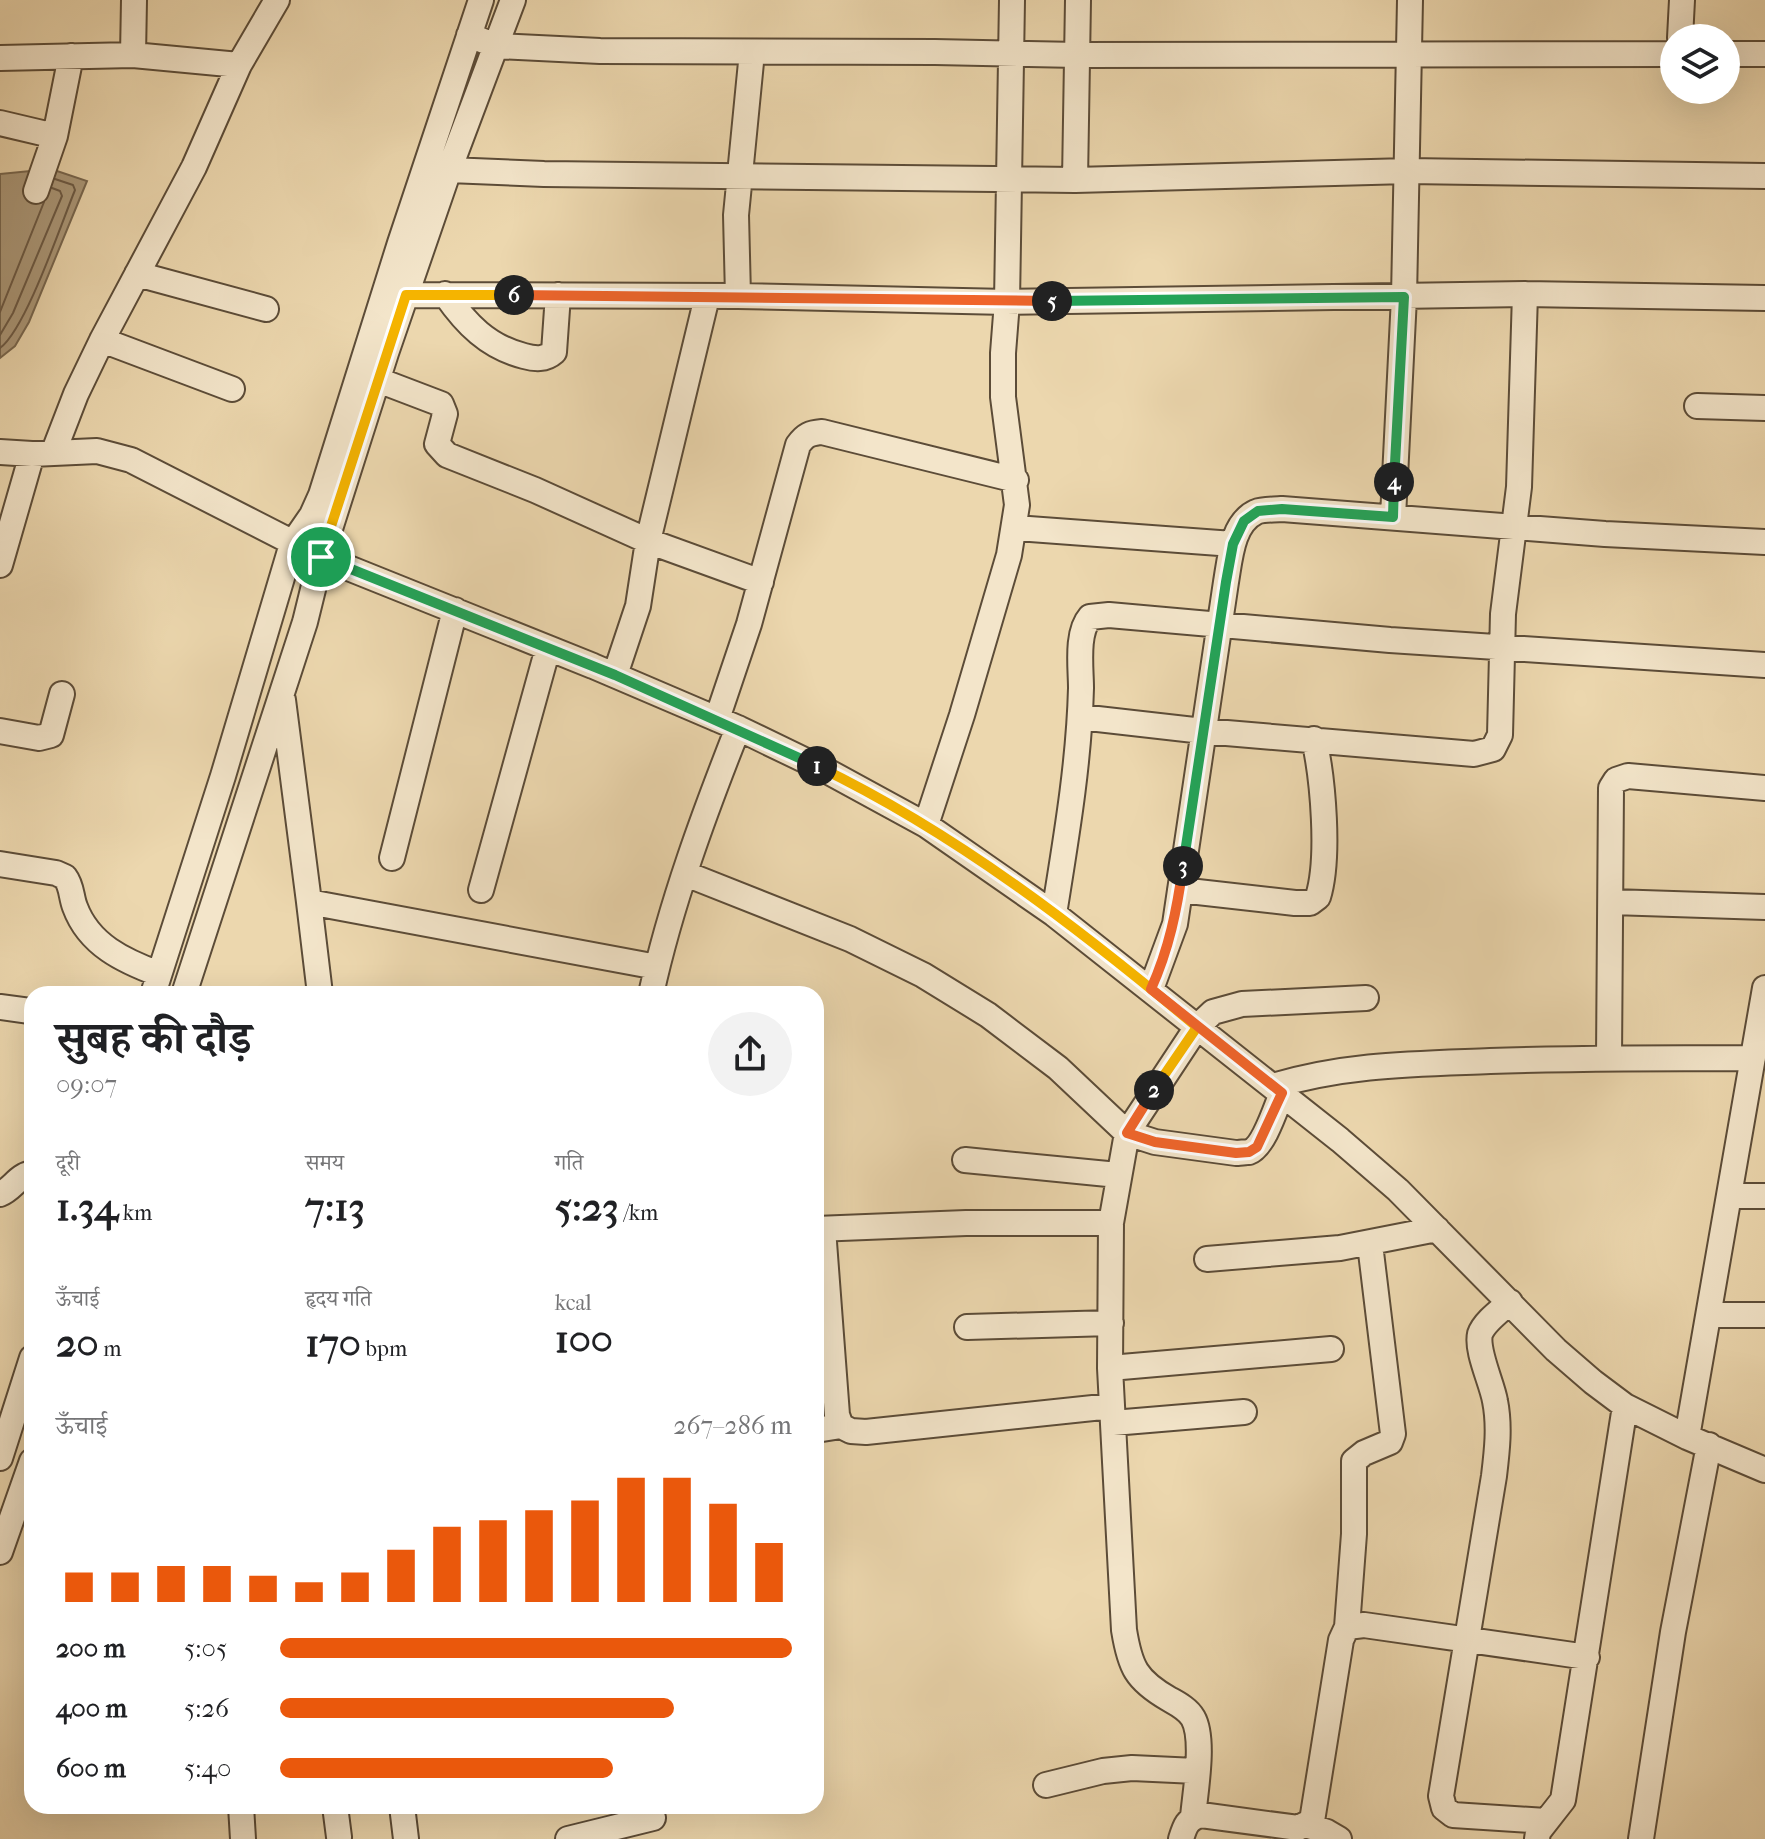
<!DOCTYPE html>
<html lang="hi">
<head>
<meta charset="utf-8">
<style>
	body { margin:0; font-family:"IM FELL French Canon","Noto Serif Devanagari",serif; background:#f2f2f2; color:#202124; height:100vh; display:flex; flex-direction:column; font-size:30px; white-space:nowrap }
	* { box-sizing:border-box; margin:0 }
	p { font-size:26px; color:#757577 }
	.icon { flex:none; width:44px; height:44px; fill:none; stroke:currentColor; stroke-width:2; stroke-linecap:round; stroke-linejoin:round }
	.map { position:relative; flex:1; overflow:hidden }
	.side { position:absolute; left:24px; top:986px; width:800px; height:828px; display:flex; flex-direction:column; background:#fff; border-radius:24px; box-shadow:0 8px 32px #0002 }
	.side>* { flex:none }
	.tools { position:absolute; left:1660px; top:24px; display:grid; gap:16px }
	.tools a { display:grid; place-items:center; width:80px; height:80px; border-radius:50%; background:#fff; box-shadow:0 8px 32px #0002; font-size:40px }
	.pin { position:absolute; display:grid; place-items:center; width:68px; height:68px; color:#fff; margin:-34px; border:4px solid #fff; border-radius:50%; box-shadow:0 2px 8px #0007 }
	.km { position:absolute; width:40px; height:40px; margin:-20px; border-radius:50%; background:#222; color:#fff; font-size:22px; line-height:40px; text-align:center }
	.round { display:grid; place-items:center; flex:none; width:84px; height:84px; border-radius:42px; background:#f2f2f2 }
	.overview { display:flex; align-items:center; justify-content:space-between; height:136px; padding:0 32px }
	h1 { font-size:44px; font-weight:700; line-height:60px }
	.metrics { display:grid; grid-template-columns:repeat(3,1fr); gap:12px; height:136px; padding:8px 32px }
	.metrics div { display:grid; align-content:center }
	.metrics b { font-size:40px; font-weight:700 }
	.metrics small { font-size:22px; font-weight:400 }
	.metrics p { font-size:22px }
	.chart { height:224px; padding:16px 32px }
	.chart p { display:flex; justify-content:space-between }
	.chart svg { width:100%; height:144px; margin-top:8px; stroke:#ea580c; stroke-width:6 }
	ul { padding:0 32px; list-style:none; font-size:26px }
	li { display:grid; grid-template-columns:128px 96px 1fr; align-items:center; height:60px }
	li i { height:20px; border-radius:10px; background:#ea580c }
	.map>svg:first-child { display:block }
</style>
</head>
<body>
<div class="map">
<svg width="1765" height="1839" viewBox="0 0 1765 1839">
	<rect width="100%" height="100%" fill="#ecd7ae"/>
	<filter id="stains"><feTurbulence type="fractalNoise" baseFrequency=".0025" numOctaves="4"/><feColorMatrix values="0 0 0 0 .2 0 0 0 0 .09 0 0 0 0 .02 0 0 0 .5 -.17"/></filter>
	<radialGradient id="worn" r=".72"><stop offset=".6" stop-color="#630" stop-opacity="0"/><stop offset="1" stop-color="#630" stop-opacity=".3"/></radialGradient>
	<path fill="#ab9879" stroke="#78674f" stroke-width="2" d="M51 169 87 181 29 322 15 346 0 358V174Z"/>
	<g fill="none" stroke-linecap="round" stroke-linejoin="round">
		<path stroke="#6c5a45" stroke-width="2" d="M0 312 44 202
			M0 335 13 313 62 196 60 191 52 188
			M0 348C26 329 61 224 75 190L73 185 55 179"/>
		<g stroke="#5c4c38" stroke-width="28">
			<path id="minor" d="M469 35 496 46 600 51 935 52 1078 55 1674 54
				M1680 38 1682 0
				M1726 54H1765
				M133 55 134 0
				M0 58 133 55 239 65
				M0 123 55 136
				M449 170 544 174 1075 180 1408 171 1765 176
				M1075 180 1078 0
				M36 191 55 136 71 56
				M137 274 266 309
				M445 294C466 324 488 347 524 356 535 359 545 360 554 352L558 295
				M406 295 738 296 1007 302 1525 294 1765 298
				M738 296 736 215 752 52
				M102 340 232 389
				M378 380 441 404 445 414 437 444 447 455 535 490 648 541 761 582
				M1697 406 1765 408
				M54 451 76 394 102 340 194 167 239 65 277 0
				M0 452 32 454 97 451 131 460 321 557 593 666 738 728 827 771 926 825 1054 914 1340 1140 1398 1190 1556 1350 1593 1382 1625 1406 1687 1437 1765 1470
				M1393 517 1404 297 1410 0
				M1015 528 1233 544
				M0 565 32 454
				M615 675 638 606 648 541 707 297
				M283 700 309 902 657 967
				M1080 717 1203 731 1474 754 1493 749 1500 735 1503 614 1519 487 1525 294
				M717 719 749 624 798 445C805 435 810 433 822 432L1016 480
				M0 731 39 738 51 735 62 694
				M926 825 962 715 1009 555 1017 505 1003 397V353L1007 302 1012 0
				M392 858 455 610
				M0 864 56 873 65 877C72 886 71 897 75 907 89 945 124 961 159 974
				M686 874 850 939 923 975 988 1015 1058 1068 1127 1133 1155 1142 1236 1153C1237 1153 1248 1152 1249 1152 1264 1147 1276 1107 1282 1093
				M481 890 548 648
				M1180 890 1295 903H1310L1318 897C1330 858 1323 779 1314 739
				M309 902 320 994
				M1612 902 1765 907
				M1054 914C1066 839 1079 764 1081 688 1081 668 1076 633 1090 617L1109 615 1390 640 1765 665
				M1151 989 1175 924 1226 582C1230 559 1232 523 1256 512 1263 509 1274 510 1282 509L1605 534 1765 542
				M153 994 223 776 292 544 312 515 321 495 400 243 481 0
				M184 994 305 622 321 557 386 353 449 170 513 0
				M651 994C671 903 704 814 738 728
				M0 1007 30 1011
				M1609 1058 1611 788 1616 780 1628 776 1765 788
				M1273 1086C1347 1064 1414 1064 1490 1061 1578 1058 1665 1058 1753 1058
				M965 1160 1118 1175
				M0 1194C13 1189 17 1176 32 1173
				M1730 1196H1765
				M816 1229 966 1223H1111
				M823 1229 837 1415 841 1426 851 1431 866 1432 1112 1406
				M1207 1259 1340 1248 1437 1229
				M1510 1302C1501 1310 1484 1322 1480 1334 1476 1351 1492 1383 1495 1401 1500 1426 1497 1451 1494 1476L1441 1796 1444 1808 1453 1815 1546 1821
				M1710 1315H1765
				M967 1327 1111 1323
				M1110 1368 1331 1349
				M1113 1423 1244 1412
				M816 1430 841 1426
				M1687 1437 1765 988
				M0 1458 32 1358
				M0 1552 32 1461
				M1347 1627 1354 1534V1461L1364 1453 1390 1442 1393 1434 1370 1244
				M1046 1785 1103 1771 1132 1768 1196 1771
				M241 1806 243 1839
				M335 1806 339 1837
				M402 1806 406 1839
				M1193 1817C1195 1793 1205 1739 1193 1718 1188 1709 1178 1704 1169 1699 1136 1680 1130 1667 1124 1630L1110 1368 1111 1223 1127 1133 1197 1027 1213 1012 1242 1004 1366 998
				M1306 1825 1327 1832 1339 1839
				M568 1839 653 1818
				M1181 1839C1185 1826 1187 1819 1201 1815L1298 1828 1312 1821 1341 1640 1347 1627 1364 1625 1587 1657
				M1537 1839 1538 1832 1563 1800 1625 1406
				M1641 1839 1673 1632 1709 1445"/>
		</g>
		<use href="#minor" stroke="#f3e5ca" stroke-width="24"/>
	</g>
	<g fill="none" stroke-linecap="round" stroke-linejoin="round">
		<g stroke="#fff" stroke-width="16">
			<path id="split-1" d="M321 557 615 675 817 766"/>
		</g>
		<g stroke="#fff" stroke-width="16">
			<path id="split-2" d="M817 766C956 833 1080 929 1197 1027L1154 1090"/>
		</g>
		<g stroke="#fff" stroke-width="16">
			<path id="split-3" d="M1154 1090 1127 1133 1155 1142 1236 1153 1249 1152 1257 1147 1282 1093 1151 989C1169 949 1177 910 1183 866"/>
		</g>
		<g stroke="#fff" stroke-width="16">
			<path id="split-4" d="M1183 866 1226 582 1233 544 1244 521 1258 511 1282 509 1393 517 1394 482"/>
		</g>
		<g stroke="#fff" stroke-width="16">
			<path id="split-5" d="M1052 301 1404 297 1394 482"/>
		</g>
		<g stroke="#fff" stroke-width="16">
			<path id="split-6" d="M514 295 1052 301"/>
		</g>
		<g stroke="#fff" stroke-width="16">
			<path id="split-7" d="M321 557 406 295H514"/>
		</g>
		<use href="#split-1" stroke="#22a559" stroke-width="10"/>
		<use href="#split-2" stroke="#f5b400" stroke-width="10"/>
		<use href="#split-3" stroke="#f0652b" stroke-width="10"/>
		<use href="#split-4" stroke="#22a559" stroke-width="10"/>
		<use href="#split-5" stroke="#22a559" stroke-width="10"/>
		<use href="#split-6" stroke="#f0652b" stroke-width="10"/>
		<use href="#split-7" stroke="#f5b400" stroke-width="10"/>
	</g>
	<rect width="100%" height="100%" filter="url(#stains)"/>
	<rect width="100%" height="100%" fill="url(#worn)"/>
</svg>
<div class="tools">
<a><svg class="icon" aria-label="layers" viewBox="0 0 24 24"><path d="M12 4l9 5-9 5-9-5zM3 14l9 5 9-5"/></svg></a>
</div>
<div class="pin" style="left:321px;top:557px;background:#1e9e55"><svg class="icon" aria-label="arrive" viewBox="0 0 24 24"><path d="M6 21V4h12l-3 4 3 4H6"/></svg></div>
<b class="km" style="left:817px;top:766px">1</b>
<b class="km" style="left:1154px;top:1090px">2</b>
<b class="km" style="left:1183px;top:866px">3</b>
<b class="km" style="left:1394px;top:482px">4</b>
<b class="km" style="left:1052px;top:301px">5</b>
<b class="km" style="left:514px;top:295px">6</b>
<section class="side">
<div class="overview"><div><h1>सुबह की दौड़</h1><p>09:07</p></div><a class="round"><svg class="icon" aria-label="share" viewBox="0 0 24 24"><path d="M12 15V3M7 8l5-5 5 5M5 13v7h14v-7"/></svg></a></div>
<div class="metrics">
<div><p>दूरी</p><b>1.34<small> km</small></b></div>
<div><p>समय</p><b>7:13</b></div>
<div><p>गति</p><b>5:23<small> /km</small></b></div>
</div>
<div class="metrics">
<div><p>ऊँचाई</p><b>20<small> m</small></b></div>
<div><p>हृदय गति</p><b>170<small> bpm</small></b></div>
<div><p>kcal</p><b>100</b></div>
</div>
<div class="chart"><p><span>ऊँचाई</span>267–286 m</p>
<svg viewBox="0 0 160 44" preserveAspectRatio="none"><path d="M5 44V35M15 44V35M25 44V33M35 44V33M45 44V36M55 44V38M65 44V35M75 44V28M85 44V21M95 44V19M105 44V16M115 44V13M125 44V6M135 44V6M145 44V14M155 44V26"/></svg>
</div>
<ul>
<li><b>200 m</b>5:05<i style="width:100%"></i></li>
<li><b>400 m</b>5:26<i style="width:77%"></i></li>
<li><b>600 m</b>5:40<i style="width:65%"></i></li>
</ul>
</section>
</div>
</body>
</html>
